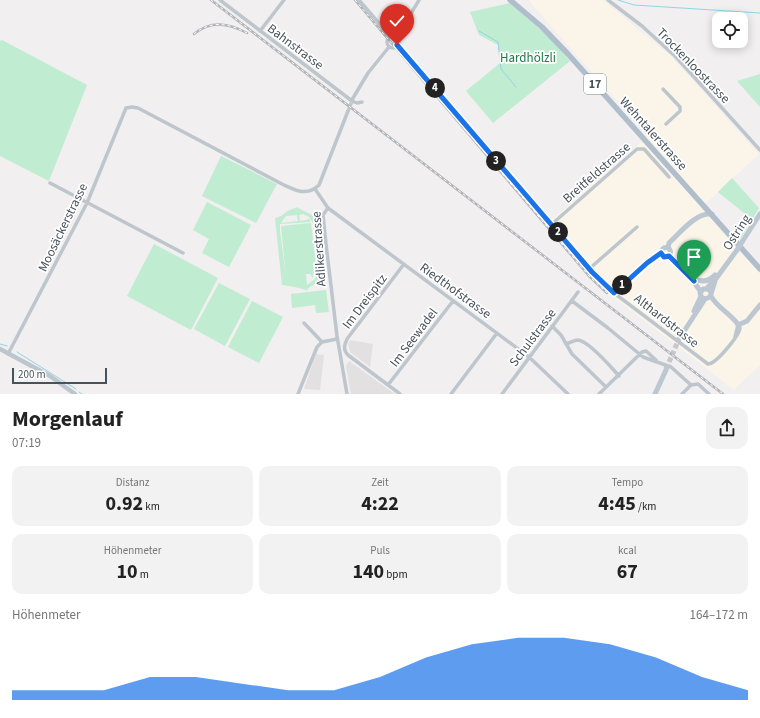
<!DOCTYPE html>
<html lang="de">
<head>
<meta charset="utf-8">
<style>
	body { margin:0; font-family:"Source Sans 3",sans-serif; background:#f2f2f2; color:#222; height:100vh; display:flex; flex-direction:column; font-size:15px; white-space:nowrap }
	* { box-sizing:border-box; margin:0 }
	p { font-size:13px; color:#767676 }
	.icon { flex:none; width:22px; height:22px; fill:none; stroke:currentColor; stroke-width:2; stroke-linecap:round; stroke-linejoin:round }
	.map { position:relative; height:394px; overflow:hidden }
	.sheet { display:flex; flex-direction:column; background:#fff; flex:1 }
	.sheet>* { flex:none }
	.tools { position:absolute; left:712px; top:12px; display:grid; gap:8px }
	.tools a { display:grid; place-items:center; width:36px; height:36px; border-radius:8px; background:#fff; box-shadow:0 2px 10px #0003; font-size:20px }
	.scale { position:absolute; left:12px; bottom:10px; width:95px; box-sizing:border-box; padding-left:4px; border:2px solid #48525b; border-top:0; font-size:11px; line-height:14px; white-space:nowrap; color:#48525b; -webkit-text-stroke:3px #fff; paint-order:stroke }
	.pin { position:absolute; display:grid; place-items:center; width:34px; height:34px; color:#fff; margin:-41px -17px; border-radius:50% 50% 50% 0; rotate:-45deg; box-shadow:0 0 4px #0007 }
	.pin .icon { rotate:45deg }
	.km { position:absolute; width:20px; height:20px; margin:-10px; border-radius:50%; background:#222; color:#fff; font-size:11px; line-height:20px; text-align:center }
	.round { display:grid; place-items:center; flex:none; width:42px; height:42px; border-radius:12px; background:#f2f2f2 }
	.headline { display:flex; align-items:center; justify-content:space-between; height:68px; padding:0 12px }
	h1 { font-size:22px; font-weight:700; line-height:30px }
	.stats { display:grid; grid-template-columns:repeat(3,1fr); gap:6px; height:68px; padding:4px 12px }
	.stats div { display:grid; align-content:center; border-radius:10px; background:#f2f2f2; text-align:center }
	.stats b { font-size:20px; font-weight:700 }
	.stats small { font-size:11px; font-weight:400 }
	.stats p { font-size:11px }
	.chart { height:112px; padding:8px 12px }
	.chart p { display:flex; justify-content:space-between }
	.chart svg { width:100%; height:72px; margin-top:4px; fill:#1a73e8; opacity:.7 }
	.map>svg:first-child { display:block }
</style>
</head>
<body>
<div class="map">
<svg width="760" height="394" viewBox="0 0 760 394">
	<rect width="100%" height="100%" fill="#f1efef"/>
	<path fill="#fbf5e9" d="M531 0H603L670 55 759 154 701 208 760 274V365L734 390 611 295 570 255 545 226 648 136 529 1Z"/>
	<path fill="#e2e0e0" d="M350 340 373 344 370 367 350 352 348 344Z
		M316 354 324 355 320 390 304 389Z
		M349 361 395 394H351L346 366Z"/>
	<path fill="#c0ecd1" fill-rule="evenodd" d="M510 3 549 37 570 61 493 123 466 91 500 63 498 45 479 35 470 12Z
		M2 40 87 85 49 181 0 156V41Z
		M760 74V107L737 81Z
		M221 156 277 184 256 223 202 196Z
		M732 178 759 208 740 240 733 232 749 217 718 192Z
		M207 202 251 225 229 267 202 253 209 239 193 230Z
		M296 207 312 215 317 224 322 269 316 283 307 289 308 291C306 289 285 285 282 285L275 218C283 217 287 209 296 208ZM303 214 309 217 313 223 318 269 315 279 307 285 306 274H310L313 278V273H317L311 223 281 226 286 277 280 231V224L310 222V219L300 221 299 215ZM297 215 298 221 281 223 286 216Z
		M154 244 218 278 191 330 127 296Z
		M219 283 250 299 225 346 194 329Z
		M326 290 329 312 316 313 315 305 292 308 291 294Z
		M252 301 283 317 259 363 228 347Z"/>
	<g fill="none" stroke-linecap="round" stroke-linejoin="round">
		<path stroke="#8fd4e6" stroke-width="1" d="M618 0 634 5 760 13
			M479 31 498 42 501 69 516 87
			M0 344 7 346
			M17 352 76 389
			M79 392 82 394"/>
		<path stroke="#c7c8ca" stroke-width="3.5" stroke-dasharray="3.5 2" stroke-linecap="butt" d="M348 111 353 99"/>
		<path stroke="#c7c8ca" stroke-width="5" stroke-dasharray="5 2.5" stroke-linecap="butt" d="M666 369 679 339"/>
		<path stroke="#bec6cd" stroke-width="3.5" d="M220 0 352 101 357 103 362 102
			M359 0 390 36
			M608 0 642 26 676 57 760 150
			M260 31 284 0
			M387 42a6 6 0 1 1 12 0a6 6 0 1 1-12 0Z
			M397 37 419 0
			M397 45 591 272 614 293 708 364C716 364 739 336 740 328L738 325
			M663 89 680 107V111L666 124
			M353 98 368 73 389 47
			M50 183 183 253
			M315 189 328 208 529 357 568 394
			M328 208 323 215 326 244 337 336 347 394
			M552 224 637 149H644L669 177
			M589 269 637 227
			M614 293 647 263 661 253
			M572 301 608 328 643 357 671 367 691 385
			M304 323 322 342
			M552 326 561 335 572 354 606 387
			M735 337 738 325
			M566 344C570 343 574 340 578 340 589 341 611 367 619 376
			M8 354 87 203 126 108 132 107 138 108 282 184C295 190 307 197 319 185L348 111
			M388 385 453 301
			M691 385 698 384 709 394
			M298 394 317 347 322 342 337 339
			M400 394 348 355C343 349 344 346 347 339L404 264
			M451 394 497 333
			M502 394 578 292
			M599 394 642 352 646 351 656 360
			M682 394 691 385"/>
		<path stroke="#bec6cd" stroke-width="4.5" d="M0 349 50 376 75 394"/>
		<path stroke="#bdc7d1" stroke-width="5" d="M742 242 760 214
			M661.5 252a4.5 4.5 0 1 1 9 0a4.5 4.5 0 1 1-9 0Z
			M668 248 669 243C680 233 696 212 712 214
			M669 256 691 278 701 292
			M692 278C700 282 708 283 715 275
			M706 289 715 280 737 250
			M710 291 708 289H703L700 293 701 297 705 299 710 297 715 281
			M711 296C716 307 735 317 738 325
			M694 311 701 296
			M738 325 747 321 760 305
			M679 339 705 299
			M655 394 666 370"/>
		<path stroke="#b0becc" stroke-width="5.5" d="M510 0 542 27 568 54 760 269"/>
		<g stroke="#b1b4b8" stroke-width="2.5">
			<path id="rail" d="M211 0 723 394
				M355 0 589 276 607 293
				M194 34C211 20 228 23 247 33"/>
		</g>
		<use href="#rail" stroke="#fff" stroke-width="1" stroke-dasharray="3" stroke-linecap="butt"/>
		<path stroke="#bdc7d1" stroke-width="5" d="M737 250 742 242"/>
	</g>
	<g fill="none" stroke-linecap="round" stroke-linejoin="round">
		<g stroke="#fff" stroke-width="8">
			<path id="route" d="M397 45 592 272 614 293 647 263 661 253 664 257 669 256 694 281"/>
		</g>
		<use href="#route" stroke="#1a73e8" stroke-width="5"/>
	</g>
	<g text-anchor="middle" stroke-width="3.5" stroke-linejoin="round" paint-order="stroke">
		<rect fill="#fff" stroke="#7f868c" stroke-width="1" x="584" y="74" width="22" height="20" rx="3"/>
		<g font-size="12" font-weight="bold" fill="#48525b">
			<text x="595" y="88">17</text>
		</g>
		<g font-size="13" fill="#48525b" stroke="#fff">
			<text transform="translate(296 46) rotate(37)" y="5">Bahnstrasse</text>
			<text transform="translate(694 65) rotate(46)" y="5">Trockenloostrasse</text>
			<text transform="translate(654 133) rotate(48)" y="5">Wehntalerstrasse</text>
			<text transform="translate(596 172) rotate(-41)" y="5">Breitfeldstrasse</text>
			<text transform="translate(62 227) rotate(-64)" y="5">Moosäckerstrasse</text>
			<text transform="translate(736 232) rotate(-57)" y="5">Ostring</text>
			<text transform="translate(318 249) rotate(-94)" y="5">Adlikerstrasse</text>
			<text transform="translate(456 290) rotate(36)" y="5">Riedthofstrasse</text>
			<text transform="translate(364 301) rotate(-53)" y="5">Im Dreispitz</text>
			<text transform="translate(667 320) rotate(38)" y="5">Althardstrasse</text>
			<text transform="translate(413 337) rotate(-53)" y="5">Im Seewadel</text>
			<text transform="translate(532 337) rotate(-53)" y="5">Schulstrasse</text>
		</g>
		<g font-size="13" fill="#1d784a" stroke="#fff">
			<text x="528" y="62">Hardhölzli</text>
		</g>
	</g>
</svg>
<div class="tools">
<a><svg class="icon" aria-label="locate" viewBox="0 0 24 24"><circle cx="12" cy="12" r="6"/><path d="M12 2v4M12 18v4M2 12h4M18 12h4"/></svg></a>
</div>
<div class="scale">200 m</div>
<div class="pin" style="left:694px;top:281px;background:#1e9e55"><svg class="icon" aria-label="arrive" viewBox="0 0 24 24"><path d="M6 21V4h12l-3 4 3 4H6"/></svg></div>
<div class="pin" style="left:397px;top:45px;background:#d93025"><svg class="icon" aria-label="check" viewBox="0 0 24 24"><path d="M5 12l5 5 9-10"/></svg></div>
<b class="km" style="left:622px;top:285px">1</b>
<b class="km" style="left:558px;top:232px">2</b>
<b class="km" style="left:496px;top:161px">3</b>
<b class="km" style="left:435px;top:88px">4</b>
</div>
<section class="sheet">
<div class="headline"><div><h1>Morgenlauf</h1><p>07:19</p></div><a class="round"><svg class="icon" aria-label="share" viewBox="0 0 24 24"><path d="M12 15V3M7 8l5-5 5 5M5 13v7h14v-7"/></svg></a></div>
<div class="stats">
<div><p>Distanz</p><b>0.92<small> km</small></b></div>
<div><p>Zeit</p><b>4:22</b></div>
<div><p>Tempo</p><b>4:45<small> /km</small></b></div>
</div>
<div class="stats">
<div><p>Höhenmeter</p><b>10<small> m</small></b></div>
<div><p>Puls</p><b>140<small> bpm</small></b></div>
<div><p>kcal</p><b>67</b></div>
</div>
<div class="chart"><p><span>Höhenmeter</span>164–172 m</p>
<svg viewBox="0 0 160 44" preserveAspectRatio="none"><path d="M0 44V38L10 38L20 38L30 30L40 30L50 34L60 38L70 38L80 30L90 18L100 10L110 6L120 6L130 10L140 18L150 30L160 38V44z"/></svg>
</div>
</section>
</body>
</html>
